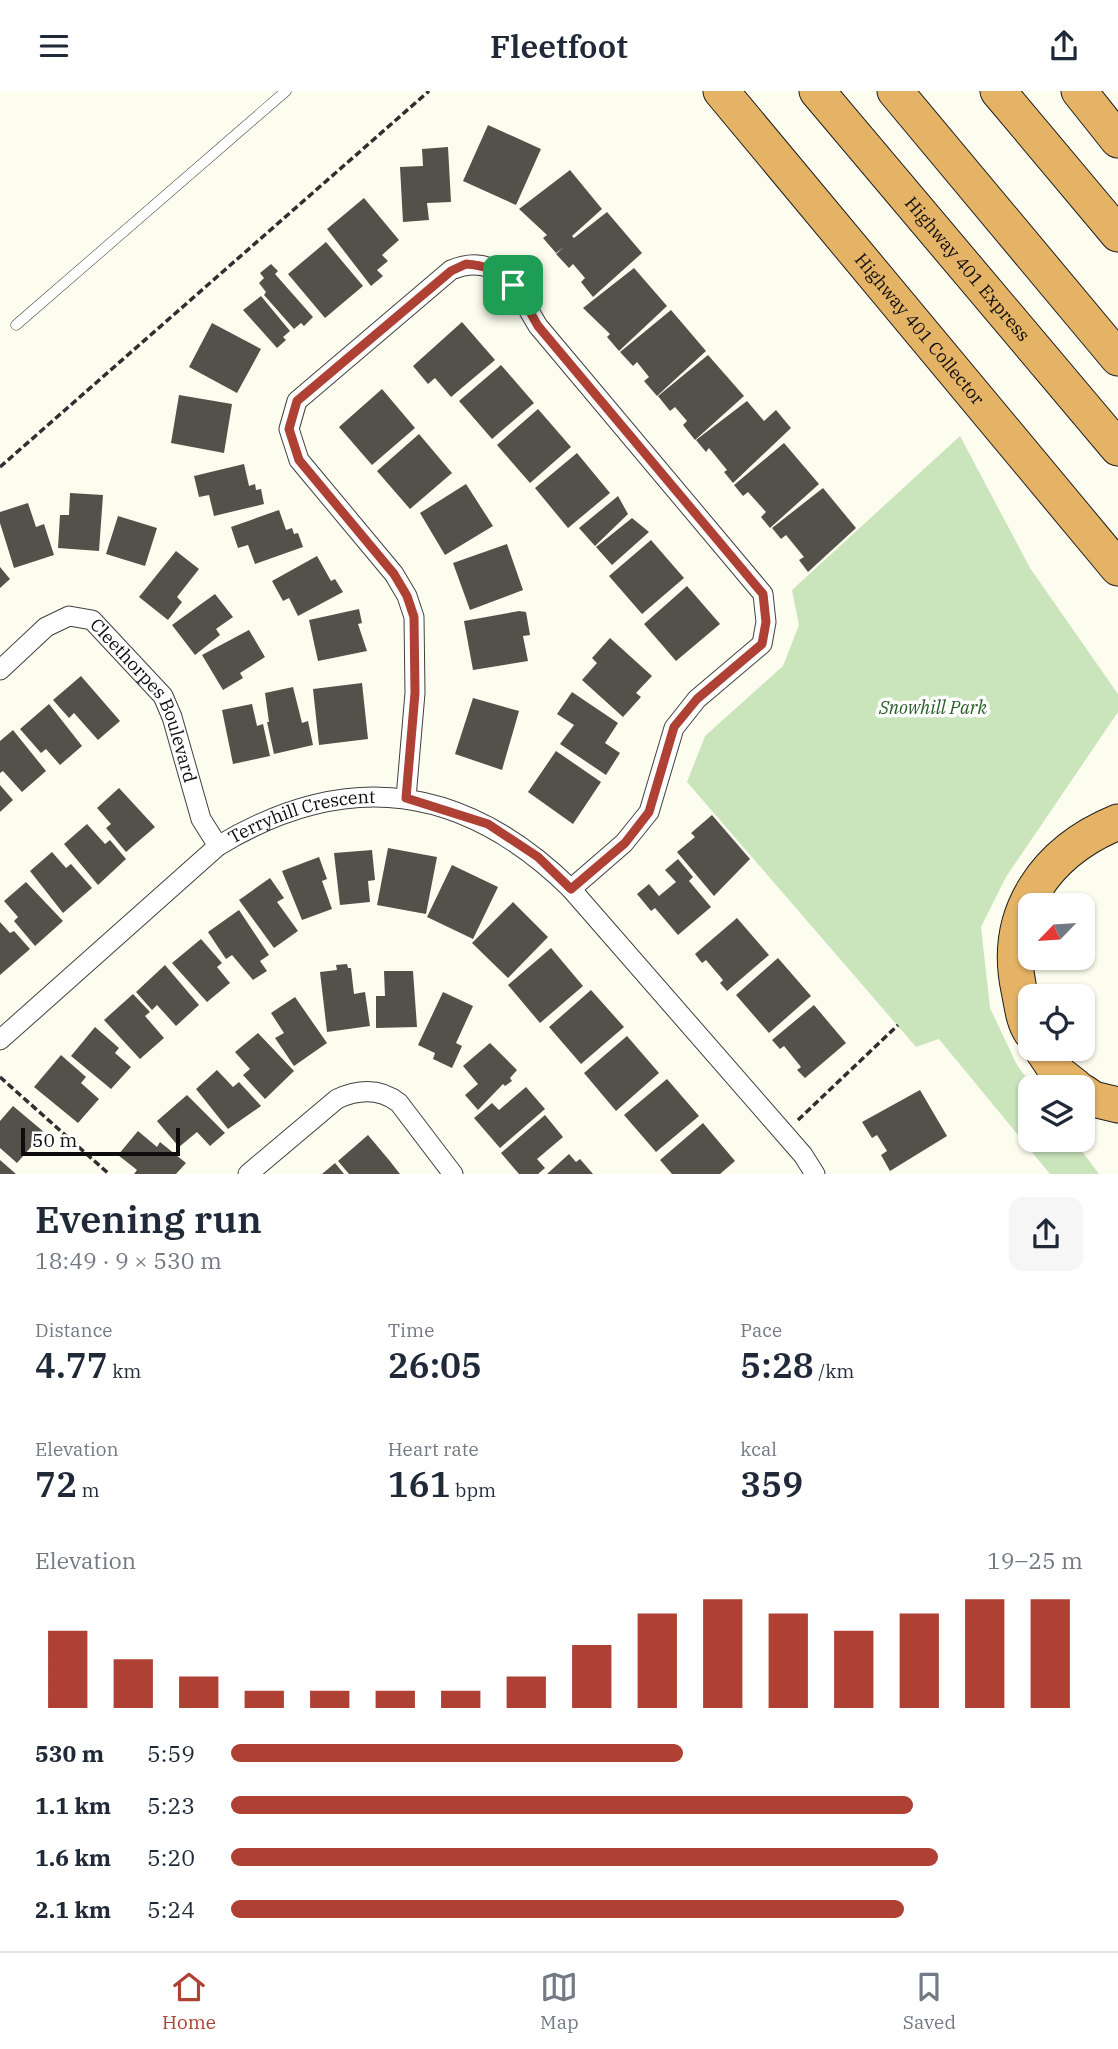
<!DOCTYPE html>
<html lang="en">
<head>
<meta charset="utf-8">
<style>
	body { margin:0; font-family:"IBM Plex Serif",serif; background:#f6f6f7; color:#1f2937; height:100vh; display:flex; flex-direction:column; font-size:26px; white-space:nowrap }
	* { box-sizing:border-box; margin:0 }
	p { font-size:23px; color:#747a83 }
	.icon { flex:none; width:38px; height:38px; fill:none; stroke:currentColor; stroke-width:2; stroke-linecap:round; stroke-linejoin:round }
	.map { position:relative; height:1083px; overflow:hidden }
	.panel { display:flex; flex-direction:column; background:#fff; flex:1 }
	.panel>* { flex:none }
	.needle { width:46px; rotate:245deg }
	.fabs { position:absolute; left:1018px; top:802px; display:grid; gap:14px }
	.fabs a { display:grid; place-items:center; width:77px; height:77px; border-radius:14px; background:#fff; box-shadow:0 2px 5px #0004; font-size:35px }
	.scale { position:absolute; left:21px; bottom:18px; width:159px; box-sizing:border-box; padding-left:7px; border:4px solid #0d0d0d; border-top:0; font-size:19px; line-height:24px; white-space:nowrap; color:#0d0d0d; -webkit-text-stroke:5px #fff; paint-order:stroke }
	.pin { position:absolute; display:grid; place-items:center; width:60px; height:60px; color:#fff; margin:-30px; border-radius:14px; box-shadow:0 4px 10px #0006 }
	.round { display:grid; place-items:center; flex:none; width:74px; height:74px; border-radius:14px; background:#f6f6f7 }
	.overview { display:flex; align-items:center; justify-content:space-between; height:119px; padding:0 35px }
	h1 { font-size:38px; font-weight:600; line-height:52px }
	.figures { display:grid; grid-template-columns:repeat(3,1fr); gap:10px; height:119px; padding:7px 35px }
	.figures div { display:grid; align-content:center }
	.figures b { font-size:35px; font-weight:600 }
	.figures small { font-size:19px; font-weight:400 }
	.figures p { font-size:19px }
	.chart { height:196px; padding:14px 35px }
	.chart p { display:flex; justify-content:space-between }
	.chart svg { width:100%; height:126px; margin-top:7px; stroke:#ae4134; stroke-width:6 }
	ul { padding:0 35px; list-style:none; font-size:23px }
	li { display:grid; grid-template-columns:112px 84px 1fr; align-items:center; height:52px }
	li i { height:18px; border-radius:9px; background:#ae4134 }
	header { display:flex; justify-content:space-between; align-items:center; height:91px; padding:0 35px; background:#fff; font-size:32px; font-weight:600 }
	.tabs { display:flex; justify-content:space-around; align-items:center; height:98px; border-top:2px solid #e0e1e3; background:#fff; font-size:19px; color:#747a83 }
	.tabs a { display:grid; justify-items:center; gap:4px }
	.tabs .current { color:#ae4134 }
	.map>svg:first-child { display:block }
</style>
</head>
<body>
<header><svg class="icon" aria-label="menu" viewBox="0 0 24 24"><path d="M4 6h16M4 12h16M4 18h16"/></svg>Fleetfoot<svg class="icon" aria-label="share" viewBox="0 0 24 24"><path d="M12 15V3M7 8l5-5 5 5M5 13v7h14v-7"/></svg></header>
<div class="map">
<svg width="1118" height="1083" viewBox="0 0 1118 1083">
	<rect width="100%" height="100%" fill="#fdfdef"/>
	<path fill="#cae4bc" d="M960 345 1030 477 1118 603V621L1006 786 981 836 990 917 1017 974 1033 996 1031 1048H1073L1099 1083H1050L939 948 916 956 687 691 705 645 783 575 799 534 792 499Z"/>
	<path fill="#54504a" d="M488 34 541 58 516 114 463 90Z
		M448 56 451 111 427 112 429 129 403 131 400 76 423 75 422 58Z
		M570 79 602 118 572 145 574 147 607 121 642 162 593 206 581 191 585 187 573 173 569 177 556 163 564 156 556 162 543 147 547 144 519 118Z
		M364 107 399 149 382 164 388 170 377 179 383 185 371 195 327 138Z
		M326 151 363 195 325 227 288 183Z
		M271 173 278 180 275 183 313 226 304 235 301 232 294 238 264 204 266 201 259 192 264 187 260 182Z
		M634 177 667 215 619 260 607 246 610 243 583 217Z
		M261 205 290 240 283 246 286 249 277 257 243 219Z
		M671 219 706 260 657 305 644 290 649 286 637 271 633 275 620 261Z
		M462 231 495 269 451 306 435 287 428 293 413 275Z
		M212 232 261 258 237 302 189 276Z
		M708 264 744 305 695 349 683 334 687 330 675 316 670 320 658 305Z
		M501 274 534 312 492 348 459 310Z
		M382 298 415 337 372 374 339 336Z
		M179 304 232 313 224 362 171 352Z
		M747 310 764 330 776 319 791 337 733 392 724 381 727 379 709 357 706 361 696 349Z
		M538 318 571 356 530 392 497 354Z
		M419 343 452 382 410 418 377 380Z
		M784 352 819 393 770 437 761 426 766 421 748 401 743 405 734 394Z
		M577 362 610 402 568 437 535 397Z
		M244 373 249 395 255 393 256 399 261 398 264 413 214 425 209 404 199 406 194 385Z
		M466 393 493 435 445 464 420 422Z
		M823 397 856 437 808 481 799 469 804 466 786 444 781 448 772 437Z
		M70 402 103 404 99 460 58 457 60 424H69Z
		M618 405 628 423 595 455 579 437Z
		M28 412 36 436 44 433 54 464 14 477 0 432V421Z
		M279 419 286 439 292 437 294 443 298 442 303 456 255 473 248 454 238 457 231 436Z
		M118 425 157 437 145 475 106 463Z
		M632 427 649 441 612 474 596 456Z
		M651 449 684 487 642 523 609 485Z
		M507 453 523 499 470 519 453 472Z
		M176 460 199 478 177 506 182 511 168 529 139 506Z
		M317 465 331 490 335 488 343 501 298 525 289 507 283 510 272 490Z
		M0 476 10 488 0 497Z
		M687 495 720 533 676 570 644 533Z
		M215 503 233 526 216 538 220 544 195 564 172 534Z
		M359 518 362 532 358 533 367 560 318 570 309 529Z
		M519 520 526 521 530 544 523 545 528 570 473 579 464 530Z
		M249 539 265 566 240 582 243 587 223 599 202 564Z
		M610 547 652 585 636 602 641 606 623 626 582 589 597 572 592 567Z
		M81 585 120 630 98 649 74 622 69 627 53 609Z
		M362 592 368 648 319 654 313 598Z
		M293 596 302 632 308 630 313 654 274 663 267 631H269L265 602Z
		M572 601 618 632 605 652 620 662 606 684 560 653 574 634 557 623Z
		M473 607 519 620 502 679 455 663Z
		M49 613 82 655 60 674 46 658 41 662 20 638Z
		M252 613 257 635 263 633 270 665 233 673 222 619Z
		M13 639 46 680 22 701 3 680 0 682V650Z
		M556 660 601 691 573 733 528 701Z
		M0 694 13 709 0 721Z
		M119 697 155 736 126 761 106 737 111 733 97 717Z
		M712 724 750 768 714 805 677 761 695 746 691 742Z
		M87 733 105 753 110 749 126 768 98 794 64 753Z
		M388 757 437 766 426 823 377 814Z
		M372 759 375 789 368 790 370 811 340 814 334 762Z
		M52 761 66 777 71 773 92 797 63 822 30 780Z
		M319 766 327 788 322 790 332 818 302 829 282 780Z
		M678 768 693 786 689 790 711 816 678 844 655 817 651 820 637 803 649 793 659 805 676 791 665 779Z
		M452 774 498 796 473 848 427 826Z
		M270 787 284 807 277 811 298 840 274 857 239 809Z
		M26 791 63 830 35 855 14 830 18 826 4 810Z
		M513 811 548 846 508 887 472 852Z
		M239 819 269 864 260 870 267 880 253 889 232 864 226 868 208 841Z
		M737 827 769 864 727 900 720 892 723 889 706 869 702 872 695 863Z
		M0 831 10 842 14 840 30 858 0 884Z
		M201 848 222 872 217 876 230 892 207 911 172 872Z
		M551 857 583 895 540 932 508 894Z
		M778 867 811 905 769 942 736 904Z
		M347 873 348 877H351L354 903 365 901 370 935 327 941 320 881 337 879 336 874Z
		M165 874 199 914 176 935 157 914 152 919 136 901Z
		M384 880H413L417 936 376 937V905H385Z
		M591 899 624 936 581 973 549 936Z
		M443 901 473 915 456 952 462 955 452 977 433 968 435 962 418 954Z
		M133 903 150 921 145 925 164 947 140 968 104 929Z
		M295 906 327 952 294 975 275 947 284 942 271 922Z
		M814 914 846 952 805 987 797 979 801 976 784 955 780 958 772 949Z
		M95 936 119 957 115 962 131 976 111 998 71 965Z
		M258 942 294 980 265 1008 243 984 250 978 235 961Z
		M627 945 659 982 616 1020 584 982Z
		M490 952 517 979 510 987 512 990 505 995 503 993 478 1019 465 1004 478 993 463 975Z
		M61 964 86 986 81 992 99 1008 78 1032 34 996Z
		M217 979 233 996 239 991 261 1015 228 1038 196 998Z
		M667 988 699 1025 656 1061 624 1024Z
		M526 996 545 1018 500 1057 474 1027 492 1012 499 1019Z
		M920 999 947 1045 890 1080 881 1064 887 1060 877 1044 872 1047 862 1031Z
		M187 1004 225 1042 210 1055 197 1041 179 1056 157 1030Z
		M13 1015 44 1041 17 1072 0 1057V1030Z
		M545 1024 563 1046 537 1068 545 1077 538 1083H519L501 1062Z
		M703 1032 735 1070 720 1083H672L660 1069Z
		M138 1040 157 1056 160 1051 186 1072 176 1083H134L137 1079 118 1064Z
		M368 1044 389 1069 400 1083H349L338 1070Z
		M569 1063 576 1071 580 1068 593 1083H547Z
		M0 1069 16 1083H0Z
		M335 1072 344 1083H322Z"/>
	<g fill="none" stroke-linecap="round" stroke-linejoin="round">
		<g stroke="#404040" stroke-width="11">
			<path id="lane" d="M16 234 286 0"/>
		</g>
		<g stroke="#404040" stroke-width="21">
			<g id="street">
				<path id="s1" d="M0 579 46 536 69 525 92 529 163 605 172 626 201 728 218 755"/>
				<path d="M406 707 415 602 414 526 407 505 394 483 299 369 289 338 297 310 451 179C499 159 517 200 538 235L763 503 766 531 762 553 697 608 674 637 649 721 624 752 571 798"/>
				<path id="s2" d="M0 949 218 755C347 677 464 693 571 798L803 1064 815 1083"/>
				<path d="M248 1083 337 1008C359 998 380 997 399 1012L453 1083"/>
			</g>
		</g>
		<g stroke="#1e1e1e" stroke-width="37">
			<g id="highway">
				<path id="s3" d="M721 0 1118 477"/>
				<path id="s4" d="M817 0 1118 357"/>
				<path d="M895 0 1118 267"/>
				<path d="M998 0 1118 143"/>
				<path d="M1079 0 1118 49"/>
				<path d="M1031 941C1023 929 1022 913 1019 899 1002 821 1047 760 1118 731"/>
				<path d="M1041 957 1057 981 1076 996"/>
				<path d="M1083 1001 1093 1008 1118 1014"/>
			</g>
		</g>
		<path stroke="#2f2f2f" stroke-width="3.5" stroke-dasharray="7 3.5" stroke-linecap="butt" d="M0 376 429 0
			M0 986 109 1083
			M798 1029 898 934"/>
		<use href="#lane" stroke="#fff" stroke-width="10"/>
		<use href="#street" stroke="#fff" stroke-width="19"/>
		<use href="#highway" stroke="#e4b365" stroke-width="35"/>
	</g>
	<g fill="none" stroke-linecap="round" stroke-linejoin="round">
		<g stroke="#fff" stroke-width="14">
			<path id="route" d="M466 173C510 176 518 200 538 235L763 503 766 531 762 553 697 608 674 636 649 721 625 752 571 798 538 766 488 733 406 707 415 602 414 526 407 505 394 483 299 369 289 338 297 310 451 180Z"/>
		</g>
		<use href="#route" stroke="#ae4134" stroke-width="9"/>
	</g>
	<g text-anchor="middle" stroke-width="7" stroke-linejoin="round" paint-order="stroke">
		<g font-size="18" fill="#0d0d0d" stroke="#fff">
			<text dy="6" stroke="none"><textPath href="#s4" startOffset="233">Highway 401 Express</textPath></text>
			<text dy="6" stroke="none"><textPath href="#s3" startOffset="310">Highway 401 Collector</textPath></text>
			<text dy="6" stroke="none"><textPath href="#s1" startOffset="210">Cleethorpes Boulevard</textPath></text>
			<text dy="6" stroke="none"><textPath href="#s2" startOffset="382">Terryhill Crescent</textPath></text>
		</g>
		<g font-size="18" font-style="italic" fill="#275d24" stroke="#fff">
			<text x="933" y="623">Snowhill Park</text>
		</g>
	</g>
</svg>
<div class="fabs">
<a><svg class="needle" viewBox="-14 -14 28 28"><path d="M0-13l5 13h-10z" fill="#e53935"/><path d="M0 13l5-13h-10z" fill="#747a83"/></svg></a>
<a><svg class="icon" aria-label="locate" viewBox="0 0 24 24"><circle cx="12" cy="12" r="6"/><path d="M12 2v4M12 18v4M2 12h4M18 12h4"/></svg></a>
<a><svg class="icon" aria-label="layers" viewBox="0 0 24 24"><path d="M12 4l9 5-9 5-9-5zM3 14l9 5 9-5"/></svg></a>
</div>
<div class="scale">50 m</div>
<div class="pin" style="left:513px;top:194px;background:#1e9e55"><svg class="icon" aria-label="arrive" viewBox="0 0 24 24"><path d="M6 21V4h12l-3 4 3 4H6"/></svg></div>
</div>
<section class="panel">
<div class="overview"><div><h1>Evening run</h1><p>18:49 · 9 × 530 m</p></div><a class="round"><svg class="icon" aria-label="share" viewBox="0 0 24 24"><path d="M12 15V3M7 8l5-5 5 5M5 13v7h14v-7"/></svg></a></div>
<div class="figures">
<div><p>Distance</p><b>4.77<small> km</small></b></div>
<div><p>Time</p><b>26:05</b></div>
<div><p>Pace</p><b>5:28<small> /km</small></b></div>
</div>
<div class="figures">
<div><p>Elevation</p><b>72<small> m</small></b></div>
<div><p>Heart rate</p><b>161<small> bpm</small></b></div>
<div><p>kcal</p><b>359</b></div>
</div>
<div class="chart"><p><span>Elevation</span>19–25 m</p>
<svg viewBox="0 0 160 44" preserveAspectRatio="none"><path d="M5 44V17M15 44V27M25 44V33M35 44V38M45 44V38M55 44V38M65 44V38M75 44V33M85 44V22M95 44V11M105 44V6M115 44V11M125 44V17M135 44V11M145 44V6M155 44V6"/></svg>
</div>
<ul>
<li><b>530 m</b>5:59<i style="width:53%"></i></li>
<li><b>1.1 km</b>5:23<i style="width:80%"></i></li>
<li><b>1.6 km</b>5:20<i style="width:83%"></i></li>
<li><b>2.1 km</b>5:24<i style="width:79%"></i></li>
</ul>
</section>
<nav class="tabs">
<a class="current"><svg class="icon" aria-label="home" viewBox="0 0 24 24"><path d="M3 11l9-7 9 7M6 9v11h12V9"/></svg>Home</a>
<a><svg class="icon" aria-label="map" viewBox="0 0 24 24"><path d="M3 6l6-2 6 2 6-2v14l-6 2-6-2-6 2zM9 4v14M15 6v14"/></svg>Map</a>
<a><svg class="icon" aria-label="saved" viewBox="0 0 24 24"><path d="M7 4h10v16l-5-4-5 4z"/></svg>Saved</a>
</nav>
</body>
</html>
